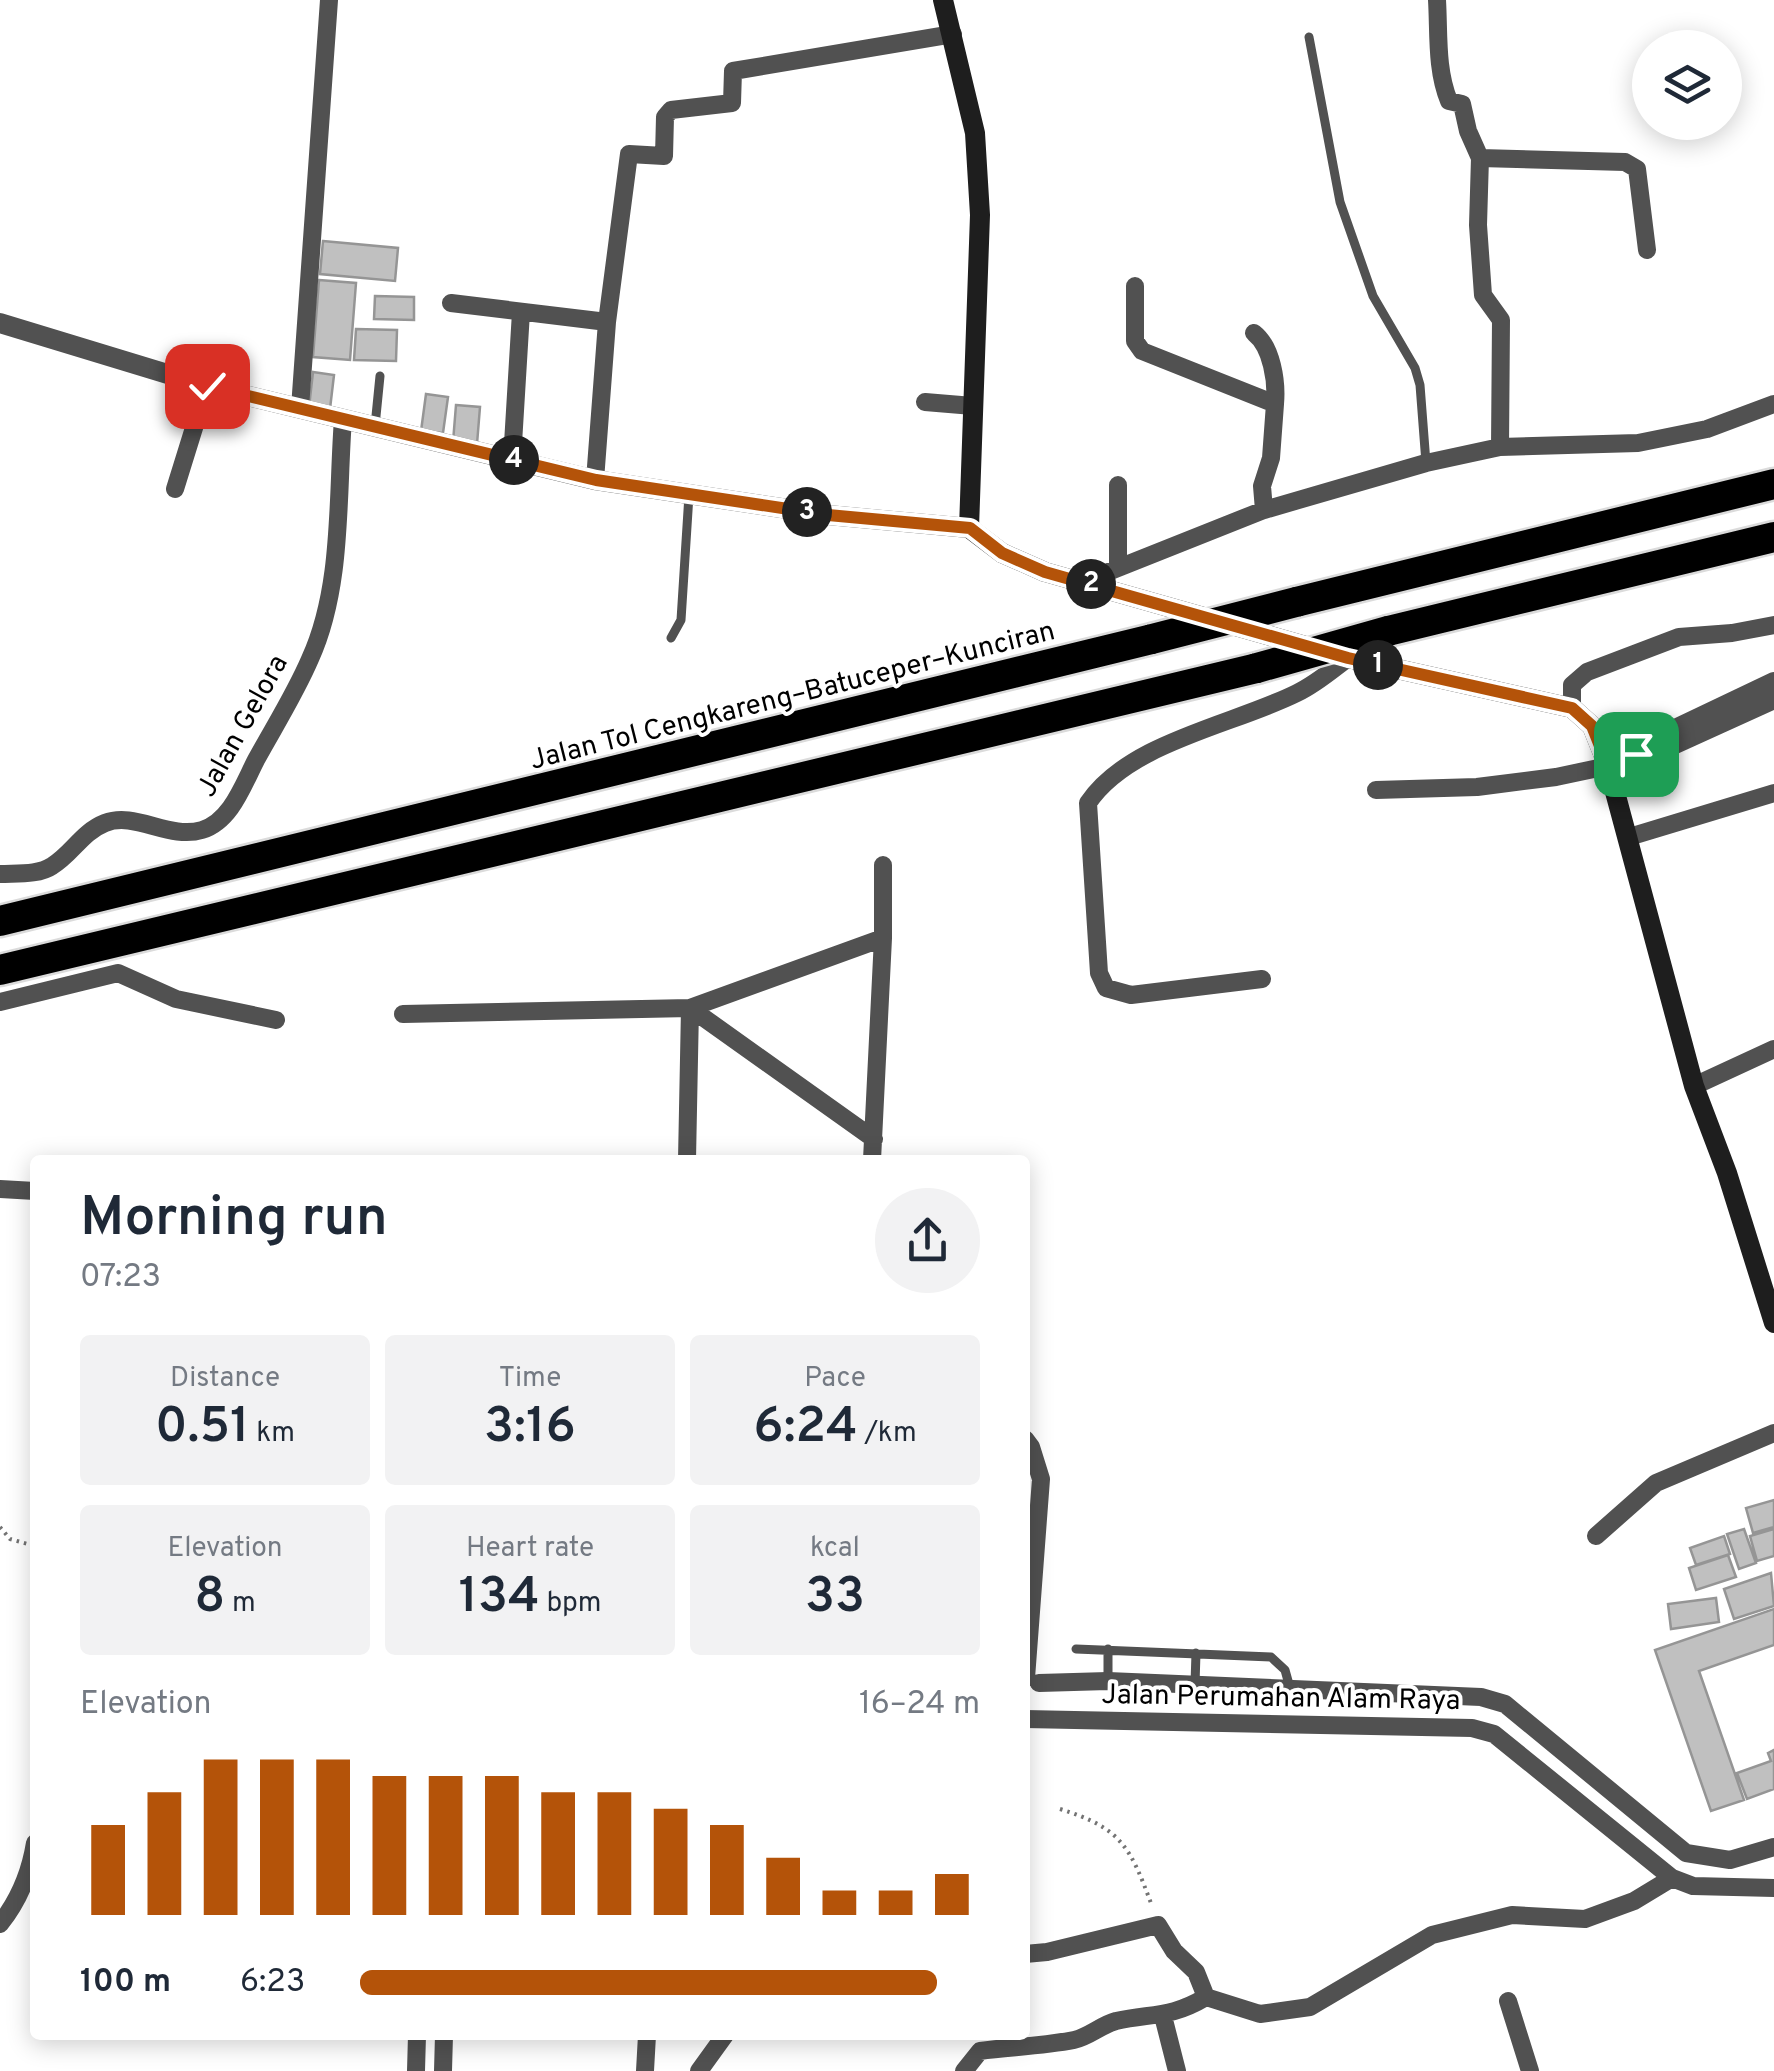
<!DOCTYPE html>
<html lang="en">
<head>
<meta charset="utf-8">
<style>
	body { margin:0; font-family:Overpass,sans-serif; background:#f2f2f3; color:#1f2937; height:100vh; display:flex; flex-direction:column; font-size:38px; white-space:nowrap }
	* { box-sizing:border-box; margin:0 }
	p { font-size:32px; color:#747a83 }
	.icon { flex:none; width:55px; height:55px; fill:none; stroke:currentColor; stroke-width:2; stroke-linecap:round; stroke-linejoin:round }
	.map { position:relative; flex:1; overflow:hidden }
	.details { position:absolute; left:30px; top:1155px; width:1000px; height:885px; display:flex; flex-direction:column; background:#fff; border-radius:10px; box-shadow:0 5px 25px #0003 }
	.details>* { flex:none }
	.fabs { position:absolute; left:1632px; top:30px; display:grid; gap:20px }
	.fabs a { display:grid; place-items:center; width:110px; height:110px; border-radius:50%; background:#fff; box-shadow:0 5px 25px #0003; font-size:50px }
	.pin { position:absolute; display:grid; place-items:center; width:85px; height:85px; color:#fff; margin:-42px; border-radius:20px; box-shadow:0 5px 15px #0006 }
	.km { position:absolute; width:50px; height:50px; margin:-25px; border-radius:50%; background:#222; color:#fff; font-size:28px; line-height:50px; text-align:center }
	.round { display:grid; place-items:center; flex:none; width:105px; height:105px; border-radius:52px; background:#f2f2f3 }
	.summary { display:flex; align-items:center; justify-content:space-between; height:170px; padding:0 50px }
	h1 { font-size:55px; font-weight:600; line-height:75px }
	.stats { display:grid; grid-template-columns:repeat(3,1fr); gap:15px; height:170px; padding:10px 50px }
	.stats div { display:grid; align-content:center; border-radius:10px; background:#f2f2f3; text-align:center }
	.stats b { font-size:50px; font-weight:600 }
	.stats small { font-size:28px; font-weight:400 }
	.stats p { font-size:28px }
	.chart { height:280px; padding:20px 50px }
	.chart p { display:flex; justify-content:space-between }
	.chart svg { width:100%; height:180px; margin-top:10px; stroke:#b45309; stroke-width:6 }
	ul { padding:0 50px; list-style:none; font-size:32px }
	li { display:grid; grid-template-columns:160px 120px 1fr; align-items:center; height:75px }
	li i { height:25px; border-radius:12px; background:#b45309 }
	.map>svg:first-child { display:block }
</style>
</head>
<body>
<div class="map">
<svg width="1774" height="2071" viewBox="0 0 1774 2071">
	<rect width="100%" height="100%" fill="#fff"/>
	<path fill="#c0c0c0" stroke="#959595" stroke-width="2.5" d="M323 241 398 248 395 281 320 274Z
		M319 280 356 283 350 360 313 357Z
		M375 296 414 297V320L374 319Z
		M356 329 397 330 396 361 354 360Z
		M313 372 334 375 330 409 309 407Z
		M426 394 448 397 443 433 421 431Z
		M456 405 480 407 477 444 453 442Z
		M1774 1500V1527L1753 1533 1746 1508Z
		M1744 1529 1756 1563 1739 1569 1727 1534Z
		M1774 1529V1556L1757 1561 1750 1536Z
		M1724 1536 1730 1554 1696 1565 1690 1548Z
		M1728 1555 1736 1577 1696 1590 1689 1568Z
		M1771 1573 1774 1606 1734 1619 1724 1589Z
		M1716 1598 1719 1622 1671 1629 1668 1604Z
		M1774 1609V1645L1699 1671 1744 1800 1711 1811 1655 1650Z
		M1774 1750V1789L1747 1799 1737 1773 1771 1761 1768 1753Z"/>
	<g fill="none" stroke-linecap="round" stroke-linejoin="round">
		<g stroke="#dbdbdb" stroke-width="35">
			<path id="motorway" d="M1296 602 1774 484
				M1388 631 1774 537
				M0 921 1152 639
				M0 970 1257 668"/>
		</g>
		<path stroke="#737373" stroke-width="4" stroke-dasharray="2.5 5" stroke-linecap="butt" d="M0 1527 10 1539 35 1546
			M1060 1809C1121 1828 1130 1846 1152 1906"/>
		<path stroke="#515151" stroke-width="9" d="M1309 37 1340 202 1373 296 1415 368 1420 385 1426 463
			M375 426 380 376
			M671 638 681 620 689 495
			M1076 1649 1271 1657 1285 1670 1290 1688
			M1108 1681V1649
			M1195 1684 1196 1653"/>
		<path stroke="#515151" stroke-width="18" d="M1437 0C1439 33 1436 70 1449 101L1462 104 1468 131 1480 158 1478 225 1483 295 1501 320 1500 447
			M1480 158 1625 162 1637 169 1647 250
			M1135 286V341L1142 351 1275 404 1271 458 1262 486 1264 510
			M451 303 607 322
			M1254 333C1272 347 1277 382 1275 404
			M925 402 973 406
			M300 408 329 0
			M512 460 521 312
			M595 480 607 322 629 154 664 156 665 117 671 110 732 103 733 71 953 34
			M175 489 207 386
			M1118 566V485
			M1083 582 1264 510 1426 463 1500 447 1638 443 1707 429 1774 404
			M1572 708V685L1587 672 1679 637 1732 633 1774 625
			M1636 754 1648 741 1774 681
			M1376 790 1477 787 1556 777 1608 766 1636 754 1653 755 1774 700
			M1629 837 1774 793
			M0 874C16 873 39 875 52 866 72 854 82 832 105 823 135 811 169 840 202 830 231 821 243 785 256 760 274 727 295 694 310 659 343 587 337 497 343 419
			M1262 979 1131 995 1106 988 1099 973 1088 803C1129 742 1233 725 1297 693 1316 684 1332 670 1348 658
			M0 1002 118 973 176 999 276 1020
			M403 1014 690 1008 874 1139
			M1694 1086 1774 1049
			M687 1160 690 1008 883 938
			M872 1160 883 938V865
			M0 1189 35 1191
			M1025 1439 1031 1447 1041 1479 1026 1678
			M1596 1536 1656 1483 1774 1433
			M1039 1683 1108 1681 1481 1697 1505 1704 1686 1853 1730 1860 1774 1847
			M1025 1719 1472 1728 1494 1734 1672 1878 1693 1886 1774 1888
			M0 1924C19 1900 30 1874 35 1843
			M1025 1954 1047 1952 1158 1925 1174 1951 1196 1972 1206 1997 1260 2014 1310 2007 1432 1935 1512 1915 1585 1919 1634 1901 1672 1878
			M1508 2001 1530 2071
			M1163 2016 1177 2071
			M416 2071 417 2035
			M443 2071 444 2035
			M645 2071 647 2035
			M699 2071 725 2035
			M964 2071 980 2051C1011 2047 1043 2046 1074 2040 1089 2037 1101 2025 1116 2021 1153 2013 1171 2018 1206 1997"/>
		<path stroke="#515151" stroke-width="20" d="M0 323 207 386 595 480 828 515 969 528"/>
		<path stroke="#1e1e1e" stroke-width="20" d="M943 0 975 133 980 215 969 528 1002 553 1045 572 1348 658 1572 708 1592 726 1608 766 1694 1086 1727 1173 1774 1323"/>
		<use href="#motorway" stroke="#000" stroke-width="30"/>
		<g stroke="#dbdbdb" stroke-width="35" stroke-linecap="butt">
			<path id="motorway-bridge" d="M1152 639 1296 602
				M1257 668 1388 631"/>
		</g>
		<use href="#motorway-bridge" stroke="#000" stroke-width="30"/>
	</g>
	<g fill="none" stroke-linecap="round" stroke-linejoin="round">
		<g stroke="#fff" stroke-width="20">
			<path id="route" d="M207 386 596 480 828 515 970 528 1002 553 1045 572 1348 658 1572 708 1592 726 1608 766 1636 754"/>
		</g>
		<use href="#route" stroke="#b45309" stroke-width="12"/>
	</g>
	<g text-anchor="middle" stroke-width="8" stroke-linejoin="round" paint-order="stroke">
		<g font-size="28" fill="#000" stroke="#fff">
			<text transform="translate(792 694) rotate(-14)" y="10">Jalan Tol Cengkareng–Batuceper–Kunciran</text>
			<text transform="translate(241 725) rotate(-61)" y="10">Jalan Gelora</text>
			<text transform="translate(1281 1696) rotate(1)" y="10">Jalan Perumahan Alam Raya</text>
		</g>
	</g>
</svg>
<div class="fabs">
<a><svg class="icon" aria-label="layers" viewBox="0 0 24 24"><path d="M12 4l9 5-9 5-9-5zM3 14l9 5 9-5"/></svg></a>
</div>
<div class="pin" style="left:1636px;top:754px;background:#1e9e55"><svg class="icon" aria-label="arrive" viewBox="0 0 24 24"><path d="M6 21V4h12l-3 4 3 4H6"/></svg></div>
<div class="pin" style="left:207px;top:386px;background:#d93025"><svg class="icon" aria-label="check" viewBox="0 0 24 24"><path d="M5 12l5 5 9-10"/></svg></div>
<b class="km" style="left:1378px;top:665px">1</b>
<b class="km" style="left:1091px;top:584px">2</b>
<b class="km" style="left:807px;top:512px">3</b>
<b class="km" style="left:514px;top:460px">4</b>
<section class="details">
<div class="summary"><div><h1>Morning run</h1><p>07:23</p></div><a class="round"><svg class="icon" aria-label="share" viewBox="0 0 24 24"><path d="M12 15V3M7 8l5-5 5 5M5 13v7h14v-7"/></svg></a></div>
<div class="stats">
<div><p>Distance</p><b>0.51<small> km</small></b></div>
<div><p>Time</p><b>3:16</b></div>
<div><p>Pace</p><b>6:24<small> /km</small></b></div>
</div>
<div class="stats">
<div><p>Elevation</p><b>8<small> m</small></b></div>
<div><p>Heart rate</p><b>134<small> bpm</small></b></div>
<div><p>kcal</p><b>33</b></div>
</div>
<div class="chart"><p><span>Elevation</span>16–24 m</p>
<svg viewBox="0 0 160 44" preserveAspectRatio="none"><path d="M5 44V22M15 44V14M25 44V6M35 44V6M45 44V6M55 44V10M65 44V10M75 44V10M85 44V14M95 44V14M105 44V18M115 44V22M125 44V30M135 44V38M145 44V38M155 44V34"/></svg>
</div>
<ul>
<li><b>100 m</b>6:23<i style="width:93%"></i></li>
</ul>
</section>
</div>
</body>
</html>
